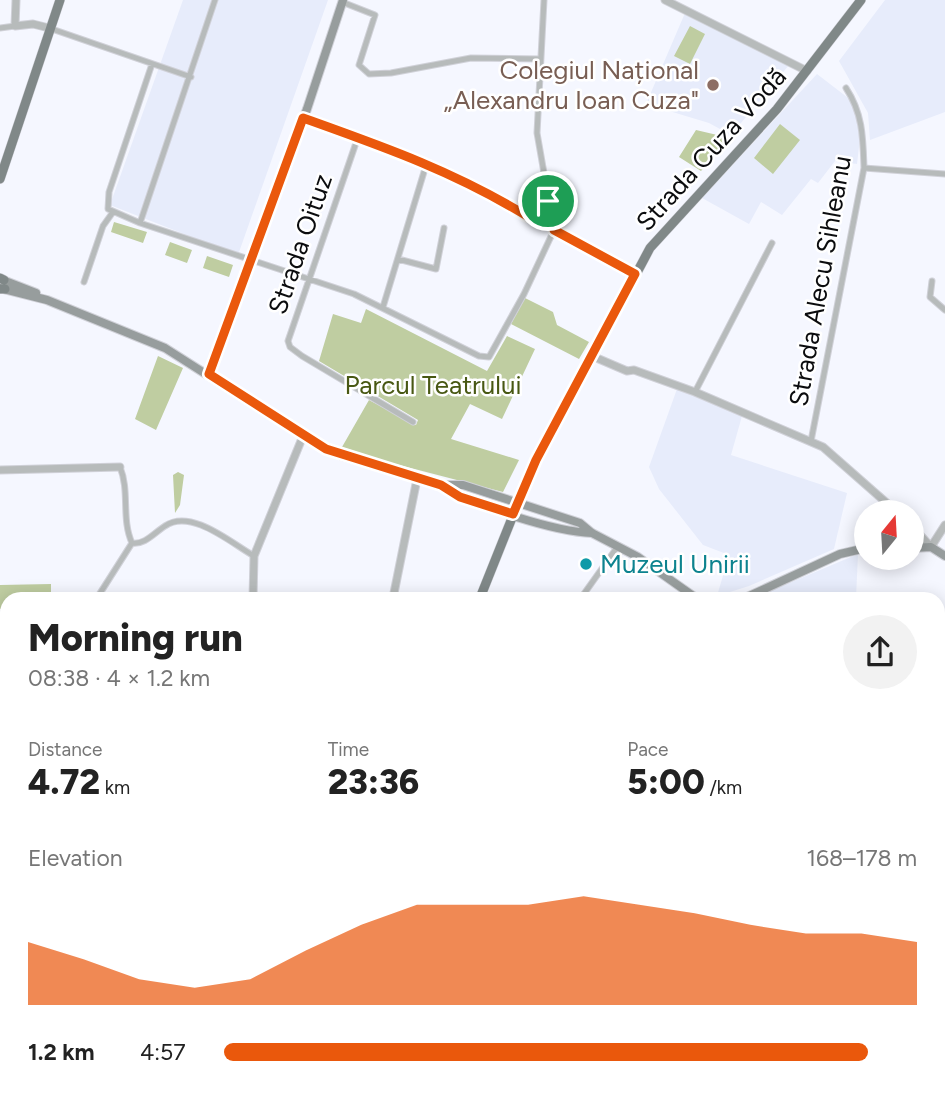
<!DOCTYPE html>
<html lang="en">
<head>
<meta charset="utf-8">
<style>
	body { margin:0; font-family:Figtree,sans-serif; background:#f2f2f2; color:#222; height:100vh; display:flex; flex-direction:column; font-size:26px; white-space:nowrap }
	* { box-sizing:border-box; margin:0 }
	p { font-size:23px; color:#767676 }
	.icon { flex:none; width:38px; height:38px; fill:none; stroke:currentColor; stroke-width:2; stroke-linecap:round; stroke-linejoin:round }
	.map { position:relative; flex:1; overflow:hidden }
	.panel { position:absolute; left:0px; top:592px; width:945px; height:502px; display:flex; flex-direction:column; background:#fff; border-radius:21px 21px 0 0; box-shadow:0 4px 18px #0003 }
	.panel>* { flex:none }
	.needle { width:46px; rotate:18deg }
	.controls { position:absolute; left:854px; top:500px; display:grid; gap:14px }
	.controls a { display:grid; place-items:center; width:70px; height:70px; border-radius:50%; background:#fff; box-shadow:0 4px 18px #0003; font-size:35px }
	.pin { position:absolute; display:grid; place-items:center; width:60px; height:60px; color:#fff; margin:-30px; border:4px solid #fff; border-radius:50%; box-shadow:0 2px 7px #0007 }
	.round { display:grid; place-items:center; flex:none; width:74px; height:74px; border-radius:37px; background:#f2f2f2 }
	.head { display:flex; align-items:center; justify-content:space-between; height:119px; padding:0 28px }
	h1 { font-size:38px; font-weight:800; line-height:52px }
	.stats { display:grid; grid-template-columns:repeat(3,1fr); gap:10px; height:119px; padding:7px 28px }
	.stats div { display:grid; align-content:center }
	.stats b { font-size:35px; font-weight:800 }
	.stats small { font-size:19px; font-weight:400 }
	.stats p { font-size:19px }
	.chart { height:196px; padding:14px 28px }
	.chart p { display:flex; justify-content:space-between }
	.chart svg { width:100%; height:126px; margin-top:7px; fill:#ea580c; opacity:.7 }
	ul { padding:0 28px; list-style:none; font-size:23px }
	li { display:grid; grid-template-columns:112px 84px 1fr; align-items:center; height:52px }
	li i { height:18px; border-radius:9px; background:#ea580c }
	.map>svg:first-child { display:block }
</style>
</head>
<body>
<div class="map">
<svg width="945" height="1093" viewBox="0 0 945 1093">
	<rect width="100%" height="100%" fill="#f5f7ff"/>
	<path fill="#e7ecfb" d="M183 0H328L238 255 110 205Z
		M885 0H945V112L870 140 868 113 839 61Z
		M685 13 789 65 731 135 709 123 646 104Z
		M817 74 856 104 861 129 857 164 835 161 818 183 811 179 782 215 761 202 749 224 702 198Z
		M677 389 742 416 731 455 847 493 834 549 749 586 717 596 729 555 703 545 659 489 649 467Z
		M858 554 856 598H754Z
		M454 1087H577L572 1093H451Z"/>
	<path fill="#bfcda1" d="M690 26 705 34 690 64 674 56Z
		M780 124 800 140 773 174 754 158Z
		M696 130 730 138 701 171 679 157Z
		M114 222 147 232 143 243 111 232Z
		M170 242 192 250 187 263 165 255Z
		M207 256 233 265 229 277 203 268Z
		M525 298 553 312 557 325 589 342 579 359 511 324Z
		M366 309 487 371 507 336 535 349 502 419 470 404 451 439 519 460 503 492 380 460 342 447 369 400 416 425 418 420 319 361 333 314 361 323Z
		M158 356 183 368 156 430 135 419Z
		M178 472 184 475 180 505 175 513 173 475Z
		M51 584V598H7V609H0V585Z
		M938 885 945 891V962L938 973Z"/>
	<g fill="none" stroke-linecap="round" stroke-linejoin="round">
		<g stroke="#d0d1d8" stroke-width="6">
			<path id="pedestrian" d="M0 696 7 695"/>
		</g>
		<g stroke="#d0d1d8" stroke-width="7">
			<path id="minor" d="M342 2 375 15 359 65 369 74 391 73 471 58 540 59
				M0 28 15 26
				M49 28 191 77
				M152 64 109 192 108 209 140 223 354 294 479 356 489 357 524 294 554 230 537 133 544 0
				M303 119 427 162 476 185 635 273
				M358 137 288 341 290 347 302 356 413 422
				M864 168 945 174
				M527 216 548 201
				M140 223 215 0
				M398 259 436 269 444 228
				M932 281 930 297 945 310
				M84 282 103 226 113 212
				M383 307 427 162
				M695 392 772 243
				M811 441 864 168C863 138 863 114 846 88
				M120 467C130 491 121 519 132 543
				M132 543C145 545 154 533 165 526 191 508 231 543 254 556
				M97 598 132 543
				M581 598 618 546
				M0 644H7
				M938 767 945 771
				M938 989 945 978
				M938 1074 945 1064
				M253 1087 266 1093
				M682 1087 687 1093
				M865 1087 870 1093
				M875 1087 886 1093
				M65 1093 74 1087
				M372 1093 375 1087
				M925 1093 929 1087"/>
		</g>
		<g stroke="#d0d1d8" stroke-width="9">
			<path id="tertiary" d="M16 0 15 26 33 24 49 28
				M665 0 807 71
				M592 356 627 371 634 370 695 392 823 447 898 513
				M0 470 120 467
				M912 526 931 547 945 525
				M253 598 254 556 303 436
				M393 598 417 479
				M447 1093 450 1087
				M631 1093 636 1087"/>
		</g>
		<g stroke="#d0d1d8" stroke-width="10">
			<path id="secondary" d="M0 279 36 293
				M0 288 47 300 165 348 303 436 342 456 441 485H463L580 523 592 533 638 557 696 598
				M209 374 307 109 343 0
				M444 487C474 506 556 532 592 533
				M912 548 931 547 945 556
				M745 598 840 554 866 548
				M0 964 7 962
				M140 1087 145 1093"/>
		</g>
		<g stroke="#d0d1d8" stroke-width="10">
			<path id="primary" d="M0 179 60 0
				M0 278 4 280
				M0 289H5
				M480 598 528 478 650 248 777 109 861 0
				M0 948 7 951
				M0 983 7 976
				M249 1093 252 1087"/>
		</g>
		<use href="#pedestrian" stroke="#b7bbbb" stroke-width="4.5"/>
		<use href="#minor" stroke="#b7bbbb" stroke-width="5"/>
		<use href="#tertiary" stroke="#b7bbbb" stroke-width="7"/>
		<use href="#secondary" stroke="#979d9d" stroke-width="8"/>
		<use href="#primary" stroke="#808888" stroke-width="9"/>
	</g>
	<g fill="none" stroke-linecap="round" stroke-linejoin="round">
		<g stroke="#fff" stroke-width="14">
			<path id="route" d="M303 118C384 147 453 171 527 216L548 201 554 230 635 274 536 460 513 514 460 497 441 485 326 449 209 374Z"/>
		</g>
		<use href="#route" stroke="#ea580c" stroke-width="9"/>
	</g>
	<circle fill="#8d6e63" stroke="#fff" stroke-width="2.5" cx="713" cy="85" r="7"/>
	<circle fill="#0f9aa8" stroke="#fff" stroke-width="2.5" cx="586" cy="564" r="7"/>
	<g text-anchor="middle" stroke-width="5" stroke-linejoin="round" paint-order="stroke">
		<g font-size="26" fill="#785e54" stroke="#fff" text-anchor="end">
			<text x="699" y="79">Colegiul Național<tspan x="699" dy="30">„Alexandru Ioan Cuza"</tspan></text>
		</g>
		<g font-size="26" fill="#0b0c0e" stroke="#fff">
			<text transform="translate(711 149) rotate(-48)" y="9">Strada Cuza Vodă</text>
			<text transform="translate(300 244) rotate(-71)" y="9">Strada Oituz</text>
			<text transform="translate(820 281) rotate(-80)" y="9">Strada Alecu Sihleanu</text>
		</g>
		<g font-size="26" fill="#485813" stroke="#fff">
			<text x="433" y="394">Parcul Teatrului</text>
		</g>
		<g font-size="26" fill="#0d838f" stroke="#fff" text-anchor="start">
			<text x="600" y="573">Muzeul Unirii</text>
		</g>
	</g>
</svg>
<div class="controls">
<a><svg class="needle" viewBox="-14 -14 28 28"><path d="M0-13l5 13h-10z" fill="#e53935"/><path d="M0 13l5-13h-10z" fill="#767676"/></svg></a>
</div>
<div class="pin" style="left:548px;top:201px;background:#1e9e55"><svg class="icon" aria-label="arrive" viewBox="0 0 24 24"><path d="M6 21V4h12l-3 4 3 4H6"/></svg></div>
<section class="panel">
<div class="head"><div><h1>Morning run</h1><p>08:38 · 4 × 1.2 km</p></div><a class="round"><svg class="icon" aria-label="share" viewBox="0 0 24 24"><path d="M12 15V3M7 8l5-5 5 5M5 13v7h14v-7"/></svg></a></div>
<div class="stats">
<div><p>Distance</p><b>4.72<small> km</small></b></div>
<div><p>Time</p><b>23:36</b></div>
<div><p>Pace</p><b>5:00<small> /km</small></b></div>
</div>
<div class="chart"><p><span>Elevation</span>168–178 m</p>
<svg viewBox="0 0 160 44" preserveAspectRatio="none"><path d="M0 44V22L10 28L20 35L30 38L40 35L50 25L60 16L70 9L80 9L90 9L100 6L110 9L120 12L130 16L140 19L150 19L160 22V44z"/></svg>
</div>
<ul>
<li><b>1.2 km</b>4:57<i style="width:93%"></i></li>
</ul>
</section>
</div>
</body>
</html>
